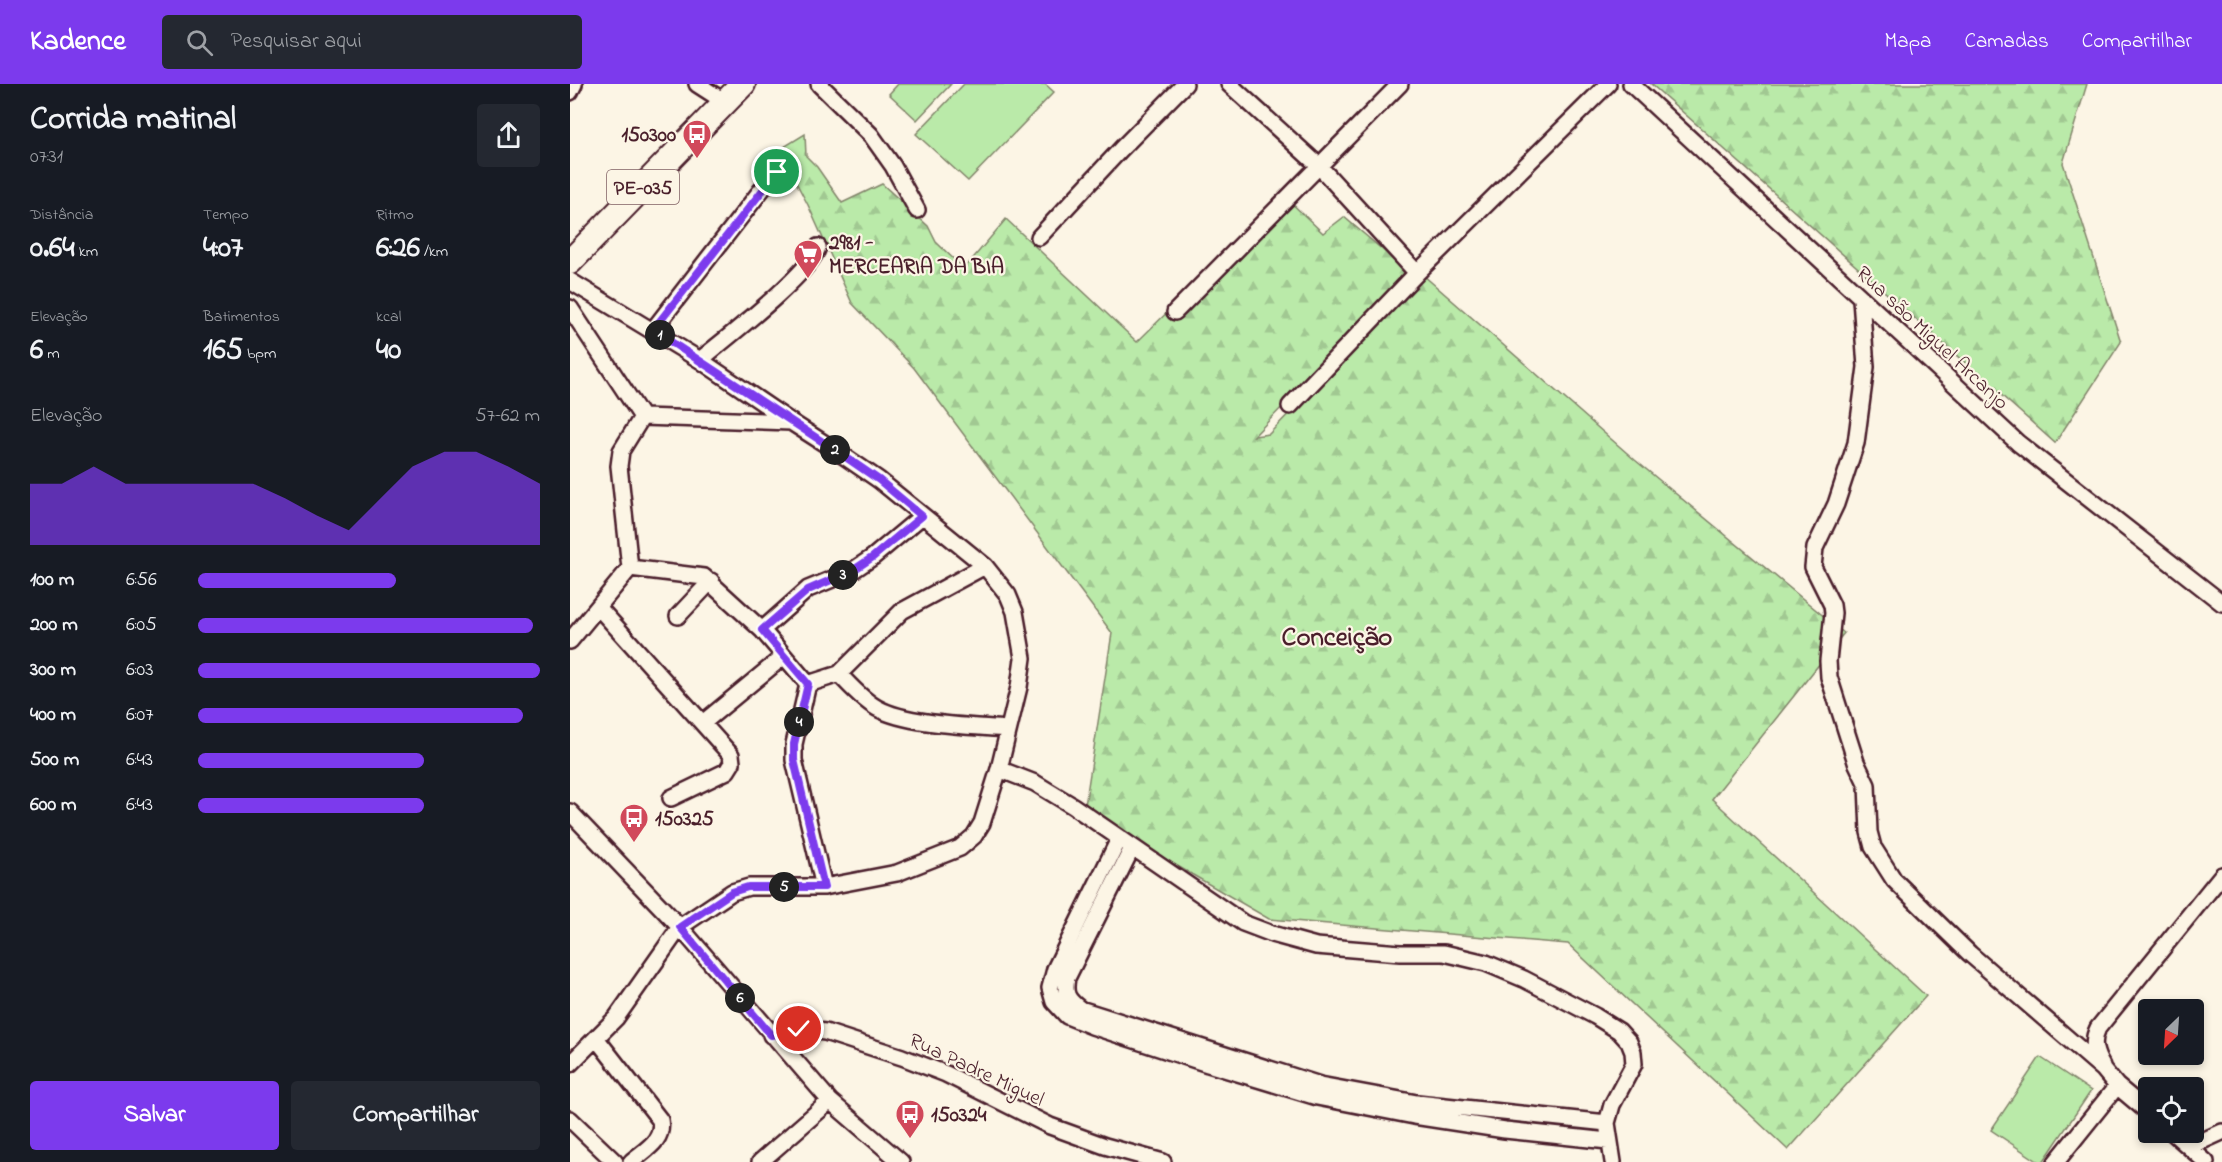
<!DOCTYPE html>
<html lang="pt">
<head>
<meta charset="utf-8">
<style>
	body { margin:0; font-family:"Indie Flower",sans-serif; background:#242831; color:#f1f3f6; height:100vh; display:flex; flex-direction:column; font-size:22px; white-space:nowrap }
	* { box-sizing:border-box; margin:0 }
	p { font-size:20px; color:#9ea1a6 }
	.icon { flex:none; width:33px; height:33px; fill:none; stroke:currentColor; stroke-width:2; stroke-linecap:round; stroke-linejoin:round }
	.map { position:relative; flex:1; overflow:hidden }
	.sheet { display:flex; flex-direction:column; background:#171b24; width:570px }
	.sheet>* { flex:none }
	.needle { width:39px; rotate:205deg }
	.controls { position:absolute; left:1568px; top:915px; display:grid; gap:12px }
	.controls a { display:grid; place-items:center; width:66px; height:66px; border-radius:6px; background:#171b24; box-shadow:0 3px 9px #0003; font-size:30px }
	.pin { position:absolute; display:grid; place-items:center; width:51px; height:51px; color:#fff; margin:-26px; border:3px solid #fff; border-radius:50%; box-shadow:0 2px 6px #0007 }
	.km { position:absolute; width:30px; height:30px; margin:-15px; border-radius:50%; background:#222; color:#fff; font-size:16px; line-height:30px; text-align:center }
	.round { display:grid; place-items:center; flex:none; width:63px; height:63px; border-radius:6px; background:#242831 }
	.summary { display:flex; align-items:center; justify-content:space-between; height:102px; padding:0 30px }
	h1 { font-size:33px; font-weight:700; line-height:45px }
	.metrics { display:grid; grid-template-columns:repeat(3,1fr); gap:9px; height:102px; padding:6px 30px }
	.metrics div { display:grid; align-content:center }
	.metrics b { font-size:30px; font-weight:700 }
	.metrics small { font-size:16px; font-weight:400 }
	.metrics p { font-size:16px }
	.chart { height:168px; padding:12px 30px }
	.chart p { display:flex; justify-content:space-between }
	.chart svg { width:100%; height:108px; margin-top:6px; fill:#7c3aed; opacity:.7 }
	.action { display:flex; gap:12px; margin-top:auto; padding:12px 30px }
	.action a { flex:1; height:69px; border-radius:6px; background:#7c3aed; color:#fff; font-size:24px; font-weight:700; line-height:69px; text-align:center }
	.action a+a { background:#242831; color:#f1f3f6 }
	ul { padding:0 30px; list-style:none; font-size:20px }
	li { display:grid; grid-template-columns:96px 72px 1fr; align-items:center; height:45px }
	li i { height:15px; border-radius:8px; background:#7c3aed }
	header { display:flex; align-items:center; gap:36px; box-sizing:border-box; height:84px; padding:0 30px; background:#7c3aed; color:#fff }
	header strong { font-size:28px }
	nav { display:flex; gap:33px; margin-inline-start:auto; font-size:21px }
	.search { width:420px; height:54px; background:#242831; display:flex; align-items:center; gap:15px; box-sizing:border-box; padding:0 21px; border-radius:6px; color:#9ea1a6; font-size:22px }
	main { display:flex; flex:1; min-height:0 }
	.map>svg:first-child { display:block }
</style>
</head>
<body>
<header>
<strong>Kadence</strong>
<div class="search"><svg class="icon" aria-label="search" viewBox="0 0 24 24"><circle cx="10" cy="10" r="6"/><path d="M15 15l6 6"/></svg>Pesquisar aqui</div>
<nav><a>Mapa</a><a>Camadas</a><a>Compartilhar</a></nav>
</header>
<main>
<section class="sheet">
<div class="summary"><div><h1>Corrida matinal</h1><p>07:31</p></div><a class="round"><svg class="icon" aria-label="share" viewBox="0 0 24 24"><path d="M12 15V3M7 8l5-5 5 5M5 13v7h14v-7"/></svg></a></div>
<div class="metrics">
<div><p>Distância</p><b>0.64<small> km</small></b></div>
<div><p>Tempo</p><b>4:07</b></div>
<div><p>Ritmo</p><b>6:26<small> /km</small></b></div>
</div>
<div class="metrics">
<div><p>Elevação</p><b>6<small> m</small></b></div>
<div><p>Batimentos</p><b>165<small> bpm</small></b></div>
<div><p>kcal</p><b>40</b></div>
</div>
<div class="chart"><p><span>Elevação</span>57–62 m</p>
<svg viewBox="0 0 160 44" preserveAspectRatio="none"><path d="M0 44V19L10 19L20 12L30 19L40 19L50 19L60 19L70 19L80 25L90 32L100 38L110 25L120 12L130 6L140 6L150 12L160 19V44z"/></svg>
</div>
<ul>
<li><b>100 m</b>6:56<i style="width:58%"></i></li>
<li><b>200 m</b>6:05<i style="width:98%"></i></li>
<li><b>300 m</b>6:03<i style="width:100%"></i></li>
<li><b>400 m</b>6:07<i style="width:95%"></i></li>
<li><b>500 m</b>6:43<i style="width:66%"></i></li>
<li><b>600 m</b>6:43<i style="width:66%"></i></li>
</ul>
<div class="action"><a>Salvar</a><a>Compartilhar</a></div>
</section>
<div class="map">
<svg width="1652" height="1078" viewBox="0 0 1652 1078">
	<defs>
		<pattern id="forest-firs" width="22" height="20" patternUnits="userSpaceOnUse" patternTransform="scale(1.5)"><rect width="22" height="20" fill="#baeaa9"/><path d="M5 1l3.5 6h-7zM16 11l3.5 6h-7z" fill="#a1c892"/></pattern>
	</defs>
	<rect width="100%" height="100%" fill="#fcf5e5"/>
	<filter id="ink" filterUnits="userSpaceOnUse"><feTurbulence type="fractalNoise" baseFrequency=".0167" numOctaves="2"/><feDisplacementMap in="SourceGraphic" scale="12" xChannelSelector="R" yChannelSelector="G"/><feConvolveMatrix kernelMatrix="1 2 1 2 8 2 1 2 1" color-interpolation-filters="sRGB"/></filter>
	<g filter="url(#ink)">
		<path fill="#baeaa9" stroke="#82846a" stroke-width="1.5" d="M328 0H381L347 36 319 10Z
			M394 0H475L484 8 398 97 346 50Z
			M1470 973 1521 1007 1473 1078H1469L1421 1046Z"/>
		<path fill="url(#forest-firs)" stroke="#82846a" stroke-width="1.5" d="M1081 0H1517L1493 79 1551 258 1485 359Z
			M235 50 236 72 247 83 272 119 312 100 358 142 366 158 394 185 436 135 567 258 715 113 753 149 774 133 841 190 684 352 699 350 853 191 1065 376 1274 549 1142 715 1356 912 1218 1066 998 860 699 835 514 728 542 549 344 284 282 219 238 121 209 66Z"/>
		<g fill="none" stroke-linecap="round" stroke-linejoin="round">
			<g stroke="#4a1f2b" stroke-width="20">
				<path id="minor" d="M127 0 155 18
					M249 0 301 51 323 82 347 126
					M659 0 749 82 847 189
					M1061 0 1448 359 1652 519
					M0 8 4 0
					M469 153 551 65 615 0
					M0 197 130 276 221 338 274 372 309 396 415 482 438 511 445 528 453 574 449 603 429 685 412 739 404 752 390 764 327 789 254 803H179L162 808 110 843 46 934 0 980
					M1291 215 1296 283 1286 359 1266 420 1245 464 1243 483 1262 521 1263 529 1258 577 1259 593 1286 678 1297 701 1299 748 1303 763 1324 796 1400 870 1533 985 1547 1002 1578 1028
					M0 224 72 333 51 367 49 382 60 484
					M605 228 830 0
					M83 246 203 91 207 88 214 91
					M130 276C155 255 241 189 248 163
					M720 322 847 189 1038 0
					M72 333 221 338
					M29 524 161 671 162 679 157 687 101 714
					M108 532 141 497
					M192 546 238 505 282 487 303 473 352 432
					M0 557 60 484 134 493 192 546 238 600 224 660V676L254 803
					M269 590C280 602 293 616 307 624 338 641 401 642 437 645
					M238 600 269 590 332 527 415 482
					M134 638 214 572
					M429 685 465 699 503 722 673 839 702 850 746 862 830 869H874L916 879 954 895 1025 932 1049 947 1059 958 1063 968 1064 980 1042 1021 1037 1039 1043 1078
					M0 728 110 843 260 1017 331 1078
					M549 755 485 885 480 904 484 918 497 932 522 942 638 980 747 1013 844 1032 935 1046 1038 1057
					M562 764 497 894C494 910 497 915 510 925L750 1001 847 1019 1037 1039
					M201 951 229 945 255 948 332 973 376 990 480 1042 535 1062 593 1078
					M26 954 90 1036C94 1057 76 1065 61 1078
					M1532 982C1525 970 1521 958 1528 944L1652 791
					M0 1035 45 1078
					M1602 1048 1636 1078
					M1619 1063 1652 1048
					M190 1078 260 1017
					M1486 1078 1547 1002"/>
			</g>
			<g stroke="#4a1f2b" stroke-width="28">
				<path id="primary" d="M0 178 173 0"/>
			</g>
			<use href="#minor" stroke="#fcf5e5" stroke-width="15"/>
			<use href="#primary" stroke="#fcf5e5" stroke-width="24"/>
		</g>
	</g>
	<g fill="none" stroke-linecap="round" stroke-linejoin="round" filter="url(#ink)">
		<g stroke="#fff" stroke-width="12">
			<path id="route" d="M207 88 83 246 274 372 309 396 352 432 303 473 282 487 238 506 192 546 238 600 224 660V676L254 803H178L162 808 110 843 201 951 229 945"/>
		</g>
		<use href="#route" stroke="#7c3aed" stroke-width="8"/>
	</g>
	<defs>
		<g id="bus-pin" transform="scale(1.5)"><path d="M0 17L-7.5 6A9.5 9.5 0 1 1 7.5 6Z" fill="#d1495b" stroke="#fcf5e5"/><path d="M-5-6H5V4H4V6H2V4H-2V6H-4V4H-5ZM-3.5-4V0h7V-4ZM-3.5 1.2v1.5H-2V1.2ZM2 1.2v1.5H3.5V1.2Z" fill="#fff"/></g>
		<g id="supermarket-pin" transform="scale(1.5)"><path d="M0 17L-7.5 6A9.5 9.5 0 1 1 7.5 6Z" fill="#d1495b" stroke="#fcf5e5"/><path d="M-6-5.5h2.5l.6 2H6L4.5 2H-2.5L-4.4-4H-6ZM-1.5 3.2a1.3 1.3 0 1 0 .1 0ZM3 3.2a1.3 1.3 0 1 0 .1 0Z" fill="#fff"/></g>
	</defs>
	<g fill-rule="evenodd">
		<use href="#bus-pin" x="127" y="50"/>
		<use href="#supermarket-pin" x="238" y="170"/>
		<use href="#bus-pin" x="64" y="734"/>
		<use href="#bus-pin" x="340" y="1030"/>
	</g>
	<g text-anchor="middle" stroke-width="4.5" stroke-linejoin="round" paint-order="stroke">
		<rect fill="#fcf5e5" stroke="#7f5f63" stroke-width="1.5" x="37" y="86" width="72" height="34" rx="4.5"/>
		<g font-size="20" font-weight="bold" fill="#4a1f2b">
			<text x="73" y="110">PE-035</text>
		</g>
		<g font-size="21" font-weight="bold" fill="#4a1f2b" stroke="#fcf5e5" text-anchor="start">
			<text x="106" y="57" text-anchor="end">150300</text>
			<text x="259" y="165">2981 -<tspan x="259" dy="24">MERCEARIA DA BIA</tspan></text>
			<text x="85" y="741">150325</text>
			<text x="361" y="1037">150324</text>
		</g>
		<g font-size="21" fill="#4a1f2b" stroke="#fcf5e5">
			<text transform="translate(1363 253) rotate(43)" y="7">Rua são Miguel Arcanjo</text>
			<text transform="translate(407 985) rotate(25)" y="7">Rua Padre Miguel</text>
		</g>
		<g font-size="27" font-weight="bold" fill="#4a1f2b" stroke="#fcf5e5">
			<text x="767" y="561">Conceição</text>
		</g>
	</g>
</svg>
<div class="controls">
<a><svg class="needle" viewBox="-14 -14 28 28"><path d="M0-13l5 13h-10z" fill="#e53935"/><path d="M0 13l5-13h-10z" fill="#9ea1a6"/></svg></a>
<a><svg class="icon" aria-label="locate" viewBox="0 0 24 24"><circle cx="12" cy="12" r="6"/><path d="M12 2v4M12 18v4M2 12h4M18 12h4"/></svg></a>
</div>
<div class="pin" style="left:207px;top:88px;background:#1e9e55"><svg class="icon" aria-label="arrive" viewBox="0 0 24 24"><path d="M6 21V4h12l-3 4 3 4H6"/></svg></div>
<div class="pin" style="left:229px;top:945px;background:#d93025"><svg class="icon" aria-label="check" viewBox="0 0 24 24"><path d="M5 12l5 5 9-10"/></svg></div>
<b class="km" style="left:90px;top:251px">1</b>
<b class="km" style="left:265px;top:366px">2</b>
<b class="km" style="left:273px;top:491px">3</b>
<b class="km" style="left:229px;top:638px">4</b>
<b class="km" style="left:214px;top:803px">5</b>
<b class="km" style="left:170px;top:914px">6</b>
</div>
</main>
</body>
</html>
